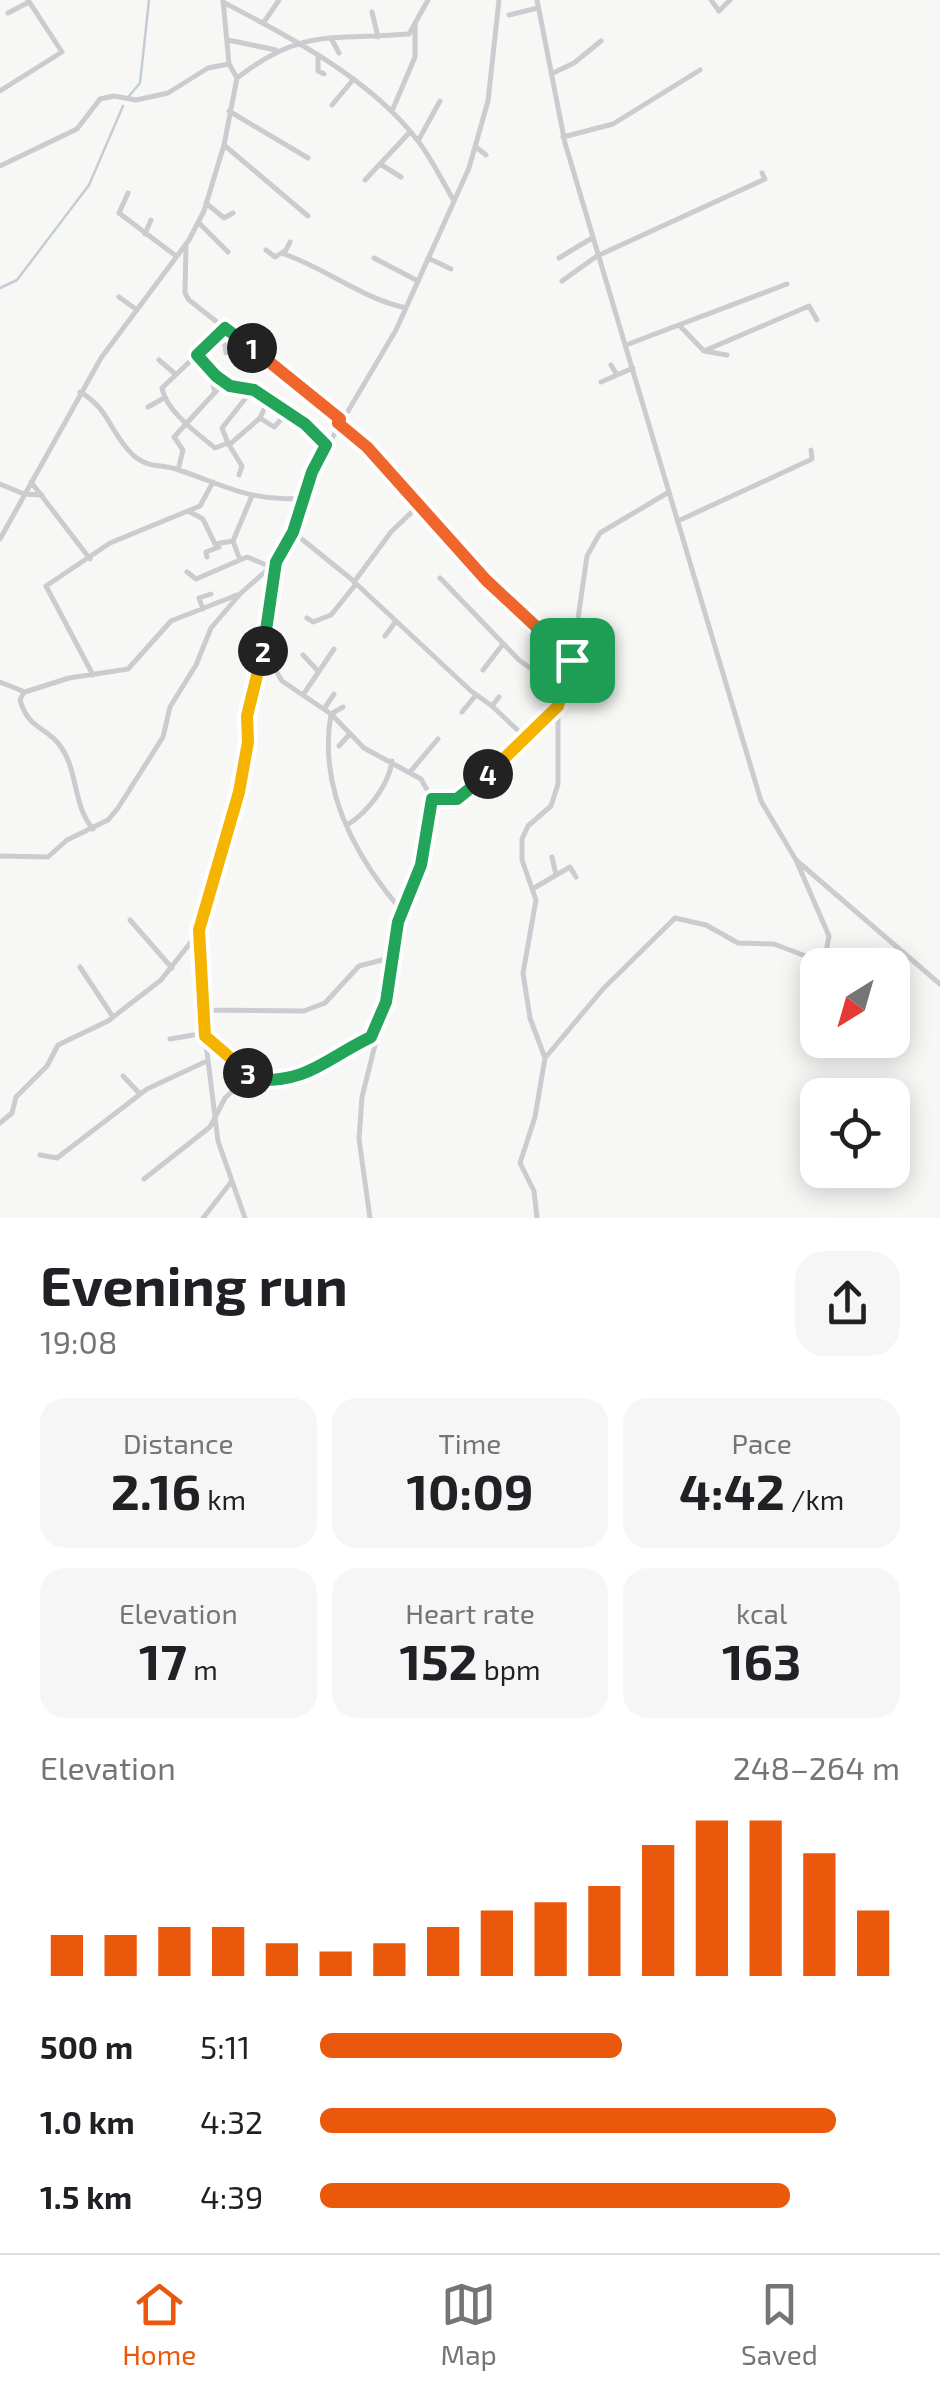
<!DOCTYPE html>
<html lang="en">
<head>
<meta charset="utf-8">
<style>
	body { margin:0; font-family:"Exo 2",sans-serif; background:#f6f6f6; color:#202124; height:100vh; display:flex; flex-direction:column; font-size:38px; white-space:nowrap }
	* { box-sizing:border-box; margin:0 }
	p { font-size:32px; color:#757577 }
	.icon { flex:none; width:55px; height:55px; fill:none; stroke:currentColor; stroke-width:2; stroke-linecap:round; stroke-linejoin:round }
	.map { position:relative; height:1218px; overflow:hidden }
	.side { display:flex; flex-direction:column; background:#fff; flex:1 }
	.side>* { flex:none }
	.needle { width:65px; rotate:217deg }
	.tools { position:absolute; left:800px; top:948px; display:grid; gap:20px }
	.tools a { display:grid; place-items:center; width:110px; height:110px; border-radius:20px; background:#fff; box-shadow:0 5px 25px #0003; font-size:50px }
	.pin { position:absolute; display:grid; place-items:center; width:85px; height:85px; color:#fff; margin:-42px; border-radius:20px; box-shadow:0 5px 15px #0006 }
	.km { position:absolute; width:50px; height:50px; margin:-25px; border-radius:50%; background:#222; color:#fff; font-size:28px; line-height:50px; text-align:center }
	.round { display:grid; place-items:center; flex:none; width:105px; height:105px; border-radius:30px; background:#f6f6f6 }
	.overview { display:flex; align-items:center; justify-content:space-between; height:170px; padding:0 40px }
	h1 { font-size:55px; font-weight:700; line-height:75px }
	.stats { display:grid; grid-template-columns:repeat(3,1fr); gap:15px; height:170px; padding:10px 40px }
	.stats div { display:grid; align-content:center; border-radius:25px; background:#f6f6f6; text-align:center }
	.stats b { font-size:50px; font-weight:700 }
	.stats small { font-size:28px; font-weight:400 }
	.stats p { font-size:28px }
	.chart { height:280px; padding:20px 40px }
	.chart p { display:flex; justify-content:space-between }
	.chart svg { width:100%; height:180px; margin-top:10px; stroke:#ea580c; stroke-width:6 }
	ul { padding:0 40px; list-style:none; font-size:32px }
	li { display:grid; grid-template-columns:160px 120px 1fr; align-items:center; height:75px }
	li i { height:25px; border-radius:12px; background:#ea580c }
	.dock { display:flex; justify-content:space-around; align-items:center; height:140px; border-top:2px solid #e0e0e0; background:#fff; font-size:28px; color:#757577 }
	.dock a { display:grid; justify-items:center; gap:5px }
	.dock .current { color:#ea580c }
	.map>svg:first-child { display:block }
</style>
</head>
<body>
<div class="map">
<svg width="940" height="1218" viewBox="0 0 940 1218">
	<rect width="100%" height="100%" fill="#f7f8f5"/>
	<g fill="none" stroke-linecap="round" stroke-linejoin="round">
		<path stroke="#c5cdd4" stroke-width="2.5" d="M129 96 140 83 149 0
			M0 288 17 280 89 185 123 106"/>
		<path stroke="#caccd0" stroke-width="5" d="M537 0 565 143 761 801 796 860 940 984
			M711 0 719 11 730 0
			M223 2C290 37 371 79 418 141 432 159 442 181 454 201
			M372 12 378 37
			M8 13 29 2
			M509 15 538 8
			M264 22 279 0
			M331 38 339 53
			M228 40 276 50
			M318 57V71L324 74
			M551 74 574 63 601 41
			M237 78C301 28 332 40 409 34L428 0
			M0 91 62 52 28 0
			M332 105 352 81
			M229 111 308 158
			M392 111 415 57V23
			M563 137 613 124 700 70
			M418 141 440 101
			M224 145 308 216
			M476 147 486 155
			M380 164 401 177
			M0 166 77 129 100 99 114 96 136 100 168 93 208 68 229 64
			M365 180 410 132
			M128 193 119 213 176 256
			M206 203 224 218 233 213
			M199 223 228 252
			M145 234 151 220
			M290 242 284 254C327 269 361 298 406 308
			M186 247 185 293 189 300 340 419
			M266 250 275 257 283 252
			M374 258 418 281
			M428 258 451 269
			M559 258 592 238
			M562 281 597 256 765 179 762 173
			M119 297 137 310
			M680 326 704 351 809 306 817 320
			M225 328 162 388C166 411 197 433 215 448L228 443 242 466 239 475
			M217 339 225 345 226 353
			M626 345 787 284
			M704 351 727 355
			M197 355 209 368 215 393
			M159 360 174 373
			M611 365 617 375
			M211 370 229 385
			M601 382 633 368
			M80 392C110 409 109 432 133 455 147 468 160 464 176 469 221 484 253 503 302 498
			M268 401 260 418 274 427 287 413
			M148 407 164 398
			M338 423 367 447 486 580 571 659
			M228 443 222 428 252 390
			M229 445 260 418
			M178 470 183 450 174 437 219 388C254 377 304 420 326 445
			M31 482 90 559
			M0 484 24 494 42 495
			M251 498 233 541 240 560 247 557 271 567
			M188 511 203 519 215 544 233 541
			M678 521 812 459 811 450
			M293 532 350 578 471 691 492 706 499 697
			M0 539 101 358 189 240 204 211 224 145 237 78 229 64 223 0
			M207 557 206 552 219 547
			M187 572 196 579 240 560
			M440 578 519 660 562 691
			M354 582 391 532 418 506
			M203 609 199 598 211 594
			M307 618 313 622 331 615 356 584
			M385 636 396 621
			M264 650 282 681 331 714 364 748 421 779 432 799 421 865 401 910 390 958 389 989 362 1097 359 1139 370 1218
			M303 655 318 671
			M483 670 503 644
			M93 675 46 586 110 543 200 506 213 482
			M0 682 25 692 69 678 128 669 171 621 237 595
			M24 692 20 700C29 731 47 726 61 747 78 771 73 806 93 829
			M303 695 334 649
			M492 706 526 738
			M343 707 331 714C318 788 354 855 401 910
			M324 709 334 694
			M462 712 476 695
			M339 746 348 736
			M471 770 481 780
			M410 772 438 739
			M433 799H457L467 793 556 708
			M347 825C367 813 389 785 392 761
			M0 856 48 857 67 840 108 820 118 808 163 737 170 707 196 665 211 628 240 594 276 562 293 532 312 472 396 330 469 168 488 101 499 0
			M552 857 556 875
			M534 888 570 867 576 877
			M130 920 172 968
			M80 967 113 1017
			M204 1010 304 1011 325 1003 359 966 390 958
			M207 1038 253 1080
			M170 1039 205 1033
			M545 1058 603 989 675 918 706 925 738 943 774 944 824 963 829 936 796 860
			M123 1076 140 1094
			M0 1123 12 1113 16 1097 47 1066 58 1045 108 1021 161 980 198 933
			M40 1155 57 1158 147 1089 207 1061
			M144 1179 210 1127 225 1098 237 1087 253 1080 310 1074 374 1033
			M203 1218 232 1181
			M245 1218 218 1141 206 1044 199 931 239 791 247 716 266 640 276 562
			M537 1218 534 1191 520 1163 535 1117 545 1058 530 1018 523 973 536 900 522 860V839L528 826 551 806 558 784V704L572 660 587 556 600 533 669 492"/>
	</g>
	<g fill="none" stroke-linecap="round" stroke-linejoin="round">
		<g stroke="#fff" stroke-width="20">
			<path id="split-1" d="M252 348 340 419 338 423 367 447 486 580 572 660"/>
		</g>
		<g stroke="#fff" stroke-width="20">
			<path id="split-2" d="M252 348 225 328 197 355 216 376 230 386 254 390 305 424 326 445 312 472 293 532 276 562 263 651"/>
		</g>
		<g stroke="#fff" stroke-width="20">
			<path id="split-3" d="M248 1073 205 1036 199 930 239 792 248 742 247 716 263 651"/>
		</g>
		<g stroke="#fff" stroke-width="20">
			<path id="split-4" d="M248 1073 252 1080C309 1083 325 1059 371 1037L386 1002 398 922 421 865 432 799H457L488 774"/>
		</g>
		<g stroke="#fff" stroke-width="20">
			<path id="split-5" d="M488 774 558 706 572 660"/>
		</g>
		<use href="#split-1" stroke="#f0652b" stroke-width="12"/>
		<use href="#split-2" stroke="#22a559" stroke-width="12"/>
		<use href="#split-3" stroke="#f5b400" stroke-width="12"/>
		<use href="#split-4" stroke="#22a559" stroke-width="12"/>
		<use href="#split-5" stroke="#f5b400" stroke-width="12"/>
	</g>
</svg>
<div class="tools">
<a><svg class="needle" viewBox="-14 -14 28 28"><path d="M0-13l5 13h-10z" fill="#e53935"/><path d="M0 13l5-13h-10z" fill="#757577"/></svg></a>
<a><svg class="icon" aria-label="locate" viewBox="0 0 24 24"><circle cx="12" cy="12" r="6"/><path d="M12 2v4M12 18v4M2 12h4M18 12h4"/></svg></a>
</div>
<div class="pin" style="left:572px;top:660px;background:#1e9e55"><svg class="icon" aria-label="arrive" viewBox="0 0 24 24"><path d="M6 21V4h12l-3 4 3 4H6"/></svg></div>
<b class="km" style="left:252px;top:348px">1</b>
<b class="km" style="left:263px;top:651px">2</b>
<b class="km" style="left:248px;top:1073px">3</b>
<b class="km" style="left:488px;top:774px">4</b>
</div>
<section class="side">
<div class="overview"><div><h1>Evening run</h1><p>19:08</p></div><a class="round"><svg class="icon" aria-label="share" viewBox="0 0 24 24"><path d="M12 15V3M7 8l5-5 5 5M5 13v7h14v-7"/></svg></a></div>
<div class="stats">
<div><p>Distance</p><b>2.16<small> km</small></b></div>
<div><p>Time</p><b>10:09</b></div>
<div><p>Pace</p><b>4:42<small> /km</small></b></div>
</div>
<div class="stats">
<div><p>Elevation</p><b>17<small> m</small></b></div>
<div><p>Heart rate</p><b>152<small> bpm</small></b></div>
<div><p>kcal</p><b>163</b></div>
</div>
<div class="chart"><p><span>Elevation</span>248–264 m</p>
<svg viewBox="0 0 160 44" preserveAspectRatio="none"><path d="M5 44V34M15 44V34M25 44V32M35 44V32M45 44V36M55 44V38M65 44V36M75 44V32M85 44V28M95 44V26M105 44V22M115 44V12M125 44V6M135 44V6M145 44V14M155 44V28"/></svg>
</div>
<ul>
<li><b>500 m</b>5:11<i style="width:52%"></i></li>
<li><b>1.0 km</b>4:32<i style="width:89%"></i></li>
<li><b>1.5 km</b>4:39<i style="width:81%"></i></li>
</ul>
</section>
<nav class="dock">
<a class="current"><svg class="icon" aria-label="home" viewBox="0 0 24 24"><path d="M3 11l9-7 9 7M6 9v11h12V9"/></svg>Home</a>
<a><svg class="icon" aria-label="map" viewBox="0 0 24 24"><path d="M3 6l6-2 6 2 6-2v14l-6 2-6-2-6 2zM9 4v14M15 6v14"/></svg>Map</a>
<a><svg class="icon" aria-label="saved" viewBox="0 0 24 24"><path d="M7 4h10v16l-5-4-5 4z"/></svg>Saved</a>
</nav>
</body>
</html>
